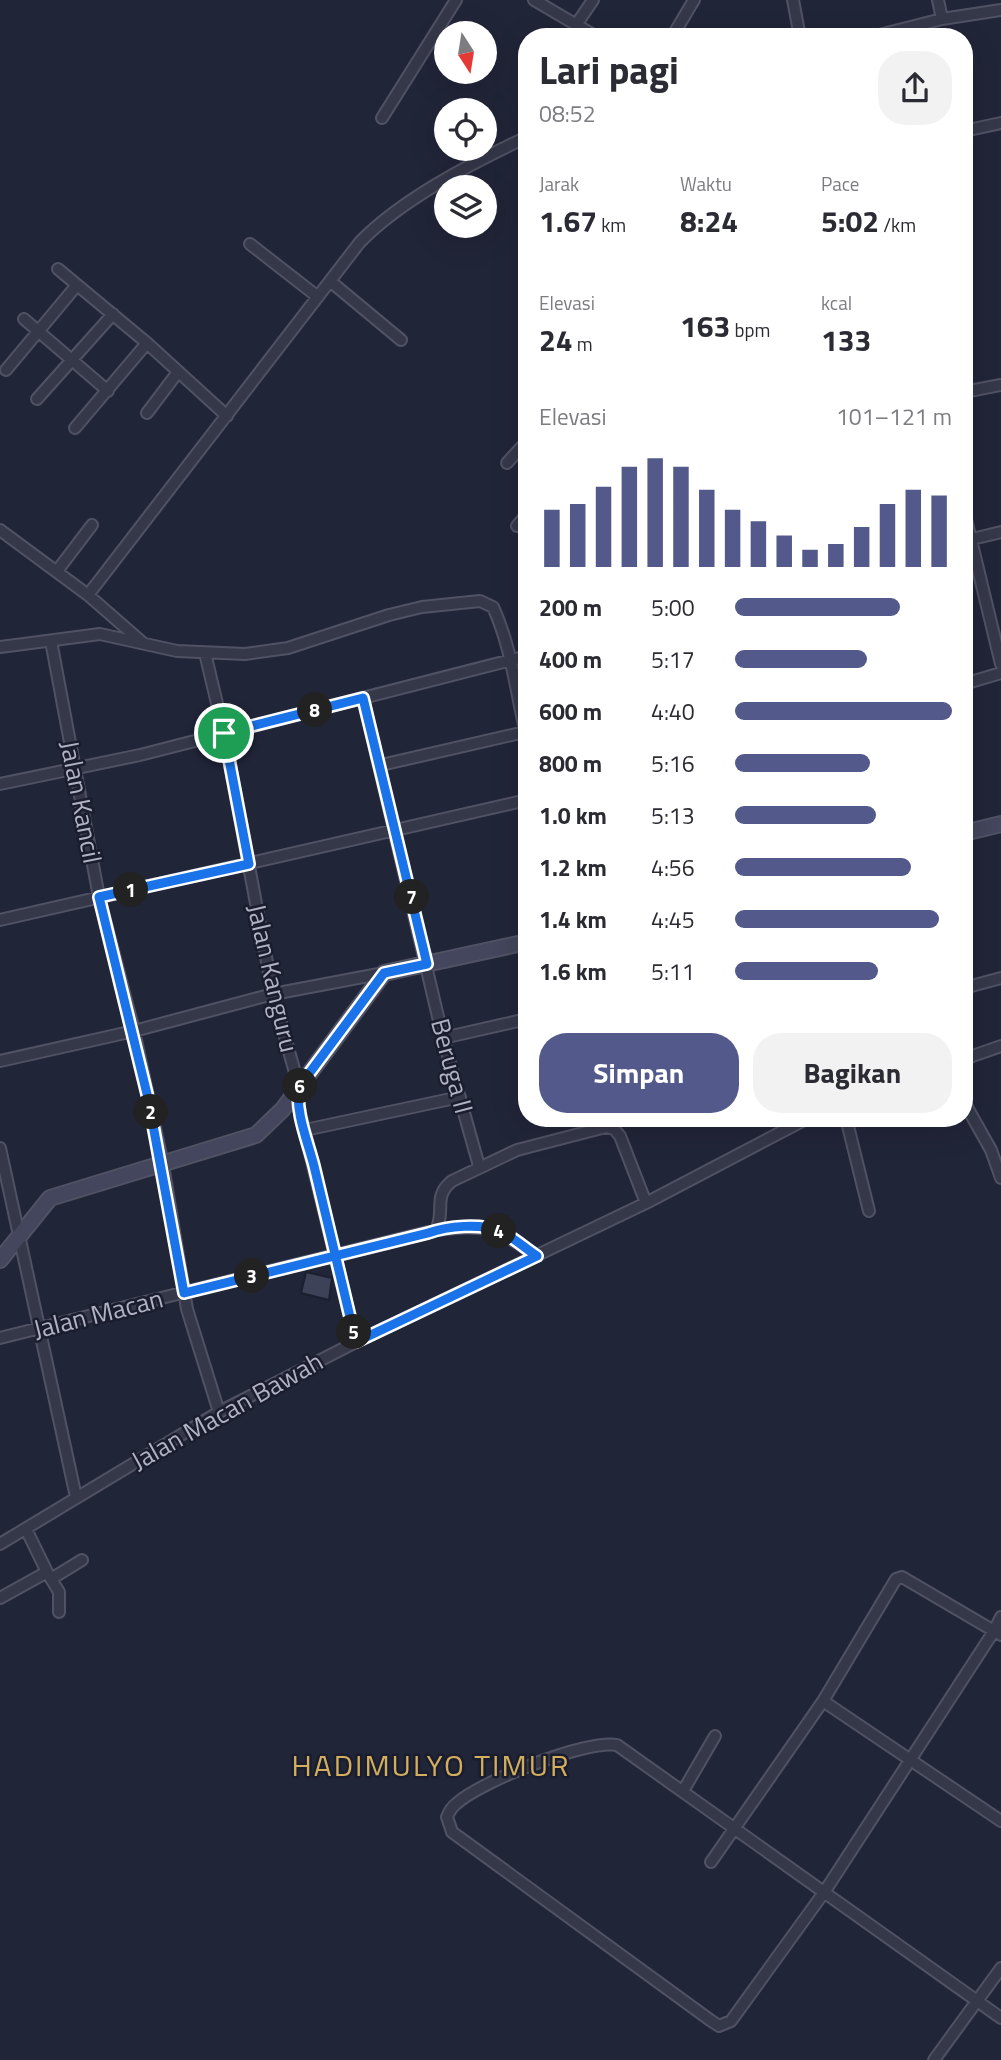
<!DOCTYPE html>
<html lang="id">
<head>
<meta charset="utf-8">
<style>
	body { margin:0; font-family:"Titillium Web",sans-serif; background:#f2f2f3; color:#2b2b33; height:100vh; display:flex; flex-direction:column; font-size:26px; white-space:nowrap }
	* { box-sizing:border-box; margin:0 }
	p { font-size:23px; color:#7c7c81 }
	.icon { flex:none; width:38px; height:38px; fill:none; stroke:currentColor; stroke-width:2; stroke-linecap:round; stroke-linejoin:round }
	.map { position:relative; flex:1; overflow:hidden }
	.panel { position:absolute; left:518px; top:28px; width:455px; height:1099px; display:flex; flex-direction:column; background:#fff; border-radius:28px; box-shadow:0 7px 28px #0002 }
	.panel>* { flex:none }
	.needle { width:46px; rotate:168deg }
	.tools { position:absolute; left:434px; top:21px; display:grid; gap:14px }
	.tools a { display:grid; place-items:center; width:63px; height:63px; border-radius:50%; background:#fff; box-shadow:0 7px 28px #0002; font-size:35px }
	.pin { position:absolute; display:grid; place-items:center; width:60px; height:60px; color:#fff; margin:-30px; border:4px solid #fff; border-radius:50%; box-shadow:0 2px 7px #0007 }
	.km { position:absolute; width:35px; height:35px; margin:-18px; border-radius:50%; background:#222; color:#fff; font-size:19px; line-height:35px; text-align:center }
	.round { display:grid; place-items:center; flex:none; width:74px; height:74px; border-radius:28px; background:#f2f2f3 }
	.summary { display:flex; align-items:center; justify-content:space-between; height:119px; padding:0 21px }
	h1 { font-size:38px; font-weight:700; line-height:52px }
	.metrics { display:grid; grid-template-columns:repeat(3,1fr); gap:10px; height:119px; padding:7px 21px }
	.metrics div { display:grid; align-content:center }
	.metrics b { font-size:30px; font-weight:700 }
	.metrics small { font-size:19px; font-weight:400 }
	.metrics p { font-size:19px }
	.chart { height:196px; padding:14px 21px }
	.chart p { display:flex; justify-content:space-between }
	.chart svg { width:100%; height:126px; margin-top:7px; stroke:#535a8b; stroke-width:6 }
	.button { display:flex; gap:14px; margin-top:auto; padding:14px 21px }
	.button a { flex:1; height:80px; border-radius:28px; background:#535a8b; color:#fff; font-size:28px; font-weight:700; line-height:80px; text-align:center }
	.button a+a { background:#f2f2f3; color:#2b2b33 }
	ul { padding:0 21px; list-style:none; font-size:23px }
	li { display:grid; grid-template-columns:112px 84px 1fr; align-items:center; height:52px }
	li i { height:18px; border-radius:9px; background:#535a8b }
	.map>svg:first-child { display:block }
</style>
</head>
<body>
<div class="map">
<svg width="1001" height="2060" viewBox="0 0 1001 2060">
	<rect width="100%" height="100%" fill="#212538"/>
	<path fill="#3d4258" stroke="#1c1f2f" stroke-width="2" d="M306 1272 332 1278 329 1300 301 1293Z"/>
	<g fill="none" stroke-linecap="round" stroke-linejoin="round">
		<g stroke="#505264" stroke-width="14">
			<path id="street" d="M534 0 597 37
				M793 0 800 37
				M938 0 942 19
				M576 25 593 0
				M672 37 694 0
				M871 37 942 19 1001 10
				M382 118 456 0
				M964 131 1001 123
				M250 244 318 297
				M58 269 147 343 227 416
				M330 281 401 340
				M24 319 108 391
				M6 370 77 285
				M964 392 1001 385
				M37 399 113 314
				M147 413 178 372
				M75 428 147 343
				M507 463 527 441
				M964 511 1001 664
				M517 526 527 514
				M0 530 88 595 143 643
				M964 541 1001 532
				M57 571 92 525
				M88 595 360 242C402 199 472 163 527 137
				M51 641 99 897 134 1031 163 1165 187 1309 219 1412
				M0 647 100 634 177 651 245 654 288 648 389 615 422 607 480 601 493 607C512 648 516 694 527 738
				M205 653 224 733 273 994 299 1087 297 1100 356 1342
				M964 684 1001 673
				M363 698 443 1038 479 1166
				M381 765 525 732
				M0 784 140 755 527 656
				M0 920 527 800
				M964 988 1001 978
				M443 1038 527 1019
				M964 1059 1001 1046
				M0 1061 134 1031 273 994 384 973
				M964 1102 991 1150 1001 1178
				M846 1118 869 1211
				M305 1130 460 1097
				M0 1148 76 1497
				M436 1230C446 1211 432 1197 452 1181L517 1150 606 1127 614 1129 620 1136 646 1203
				M0 1338 436 1230C488 1224 494 1227 537 1256
				M0 1544 219 1412 356 1342 646 1203 808 1118
				M47 1572 59 1592V1612
				M51 1579 82 1560
				M0 1598 47 1572 26 1529
				M1001 1635 994 1631 825 1891 731 2021 719 2026 710 2020 452 1832 447 1817C449 1812 452 1807 456 1804 479 1782 587 1739 617 1745L1001 2018
				M823 1701 1001 1821
				M683 1791 715 1736
				M711 1862 823 1701 896 1579 902 1577 994 1631 1001 1617
				M934 2060 1001 1968"/>
		</g>
		<g stroke="#505264" stroke-width="18">
			<path id="secondary" d="M964 833 1001 824
				M0 1260 50 1198 256 1135 283 1109 384 973 527 942"/>
		</g>
		<use href="#street" stroke="#353849" stroke-width="10"/>
		<use href="#secondary" stroke="#43465c" stroke-width="14"/>
	</g>
	<g fill="none" stroke-linecap="round" stroke-linejoin="round">
		<g stroke="#fff" stroke-width="14">
			<path id="route" d="M224 733 249 864 99 897 148 1098 184 1293 428 1233C448 1226 480 1223 500 1231 513 1237 525 1248 537 1256L356 1342C342 1283 328 1225 314 1166 308 1142 295 1112 299 1087L384 973 427 964 363 698 224 733"/>
		</g>
		<use href="#route" stroke="#1a73e8" stroke-width="9"/>
	</g>
	<g text-anchor="middle" stroke-width="5" stroke-linejoin="round" paint-order="stroke">
		<g font-size="26" fill="#b0b2c5" stroke="#1a1d2d">
			<text transform="translate(81 802) rotate(79)" y="9">Jalan Kancil</text>
			<text transform="translate(273 978) rotate(77)" y="9">Jalan Kanguru</text>
			<text transform="translate(452 1066) rotate(75)" y="9">Beruga II</text>
			<text transform="translate(98 1314) rotate(-14)" y="9">Jalan Macan</text>
			<text transform="translate(227 1411) rotate(-29)" y="9">Jalan Macan Bawah</text>
		</g>
		<g font-size="30" letter-spacing="2" fill="#d2ae5e" stroke="#1a1d2d">
			<text x="431" y="1776">HADIMULYO TIMUR</text>
		</g>
	</g>
</svg>
<div class="tools">
<a><svg class="needle" viewBox="-14 -14 28 28"><path d="M0-13l5 13h-10z" fill="#e53935"/><path d="M0 13l5-13h-10z" fill="#7c7c81"/></svg></a>
<a><svg class="icon" aria-label="locate" viewBox="0 0 24 24"><circle cx="12" cy="12" r="6"/><path d="M12 2v4M12 18v4M2 12h4M18 12h4"/></svg></a>
<a><svg class="icon" aria-label="layers" viewBox="0 0 24 24"><path d="M12 4l9 5-9 5-9-5zM3 14l9 5 9-5"/></svg></a>
</div>
<div class="pin" style="left:224px;top:733px;background:#1e9e55"><svg class="icon" aria-label="arrive" viewBox="0 0 24 24"><path d="M6 21V4h12l-3 4 3 4H6"/></svg></div>
<b class="km" style="left:131px;top:890px">1</b>
<b class="km" style="left:151px;top:1112px">2</b>
<b class="km" style="left:252px;top:1276px">3</b>
<b class="km" style="left:499px;top:1231px">4</b>
<b class="km" style="left:354px;top:1332px">5</b>
<b class="km" style="left:300px;top:1086px">6</b>
<b class="km" style="left:412px;top:897px">7</b>
<b class="km" style="left:315px;top:710px">8</b>
<section class="panel">
<div class="summary"><div><h1>Lari pagi</h1><p>08:52</p></div><a class="round"><svg class="icon" aria-label="share" viewBox="0 0 24 24"><path d="M12 15V3M7 8l5-5 5 5M5 13v7h14v-7"/></svg></a></div>
<div class="metrics">
<div><p>Jarak</p><b>1.67<small> km</small></b></div>
<div><p>Waktu</p><b>8:24</b></div>
<div><p>Pace</p><b>5:02<small> /km</small></b></div>
</div>
<div class="metrics">
<div><p>Elevasi</p><b>24<small> m</small></b></div>
<div><b>163<small> bpm</small></b></div>
<div><p>kcal</p><b>133</b></div>
</div>
<div class="chart"><p><span>Elevasi</span>101–121 m</p>
<svg viewBox="0 0 160 44" preserveAspectRatio="none"><path d="M5 44V24M15 44V22M25 44V16M35 44V9M45 44V6M55 44V9M65 44V17M75 44V24M85 44V28M95 44V33M105 44V38M115 44V36M125 44V30M135 44V22M145 44V17M155 44V19"/></svg>
</div>
<ul>
<li><b>200 m</b>5:00<i style="width:76%"></i></li>
<li><b>400 m</b>5:17<i style="width:61%"></i></li>
<li><b>600 m</b>4:40<i style="width:100%"></i></li>
<li><b>800 m</b>5:16<i style="width:62%"></i></li>
<li><b>1.0 km</b>5:13<i style="width:65%"></i></li>
<li><b>1.2 km</b>4:56<i style="width:81%"></i></li>
<li><b>1.4 km</b>4:45<i style="width:94%"></i></li>
<li><b>1.6 km</b>5:11<i style="width:66%"></i></li>
</ul>
<div class="button"><a>Simpan</a><a>Bagikan</a></div>
</section>
</div>
</body>
</html>
